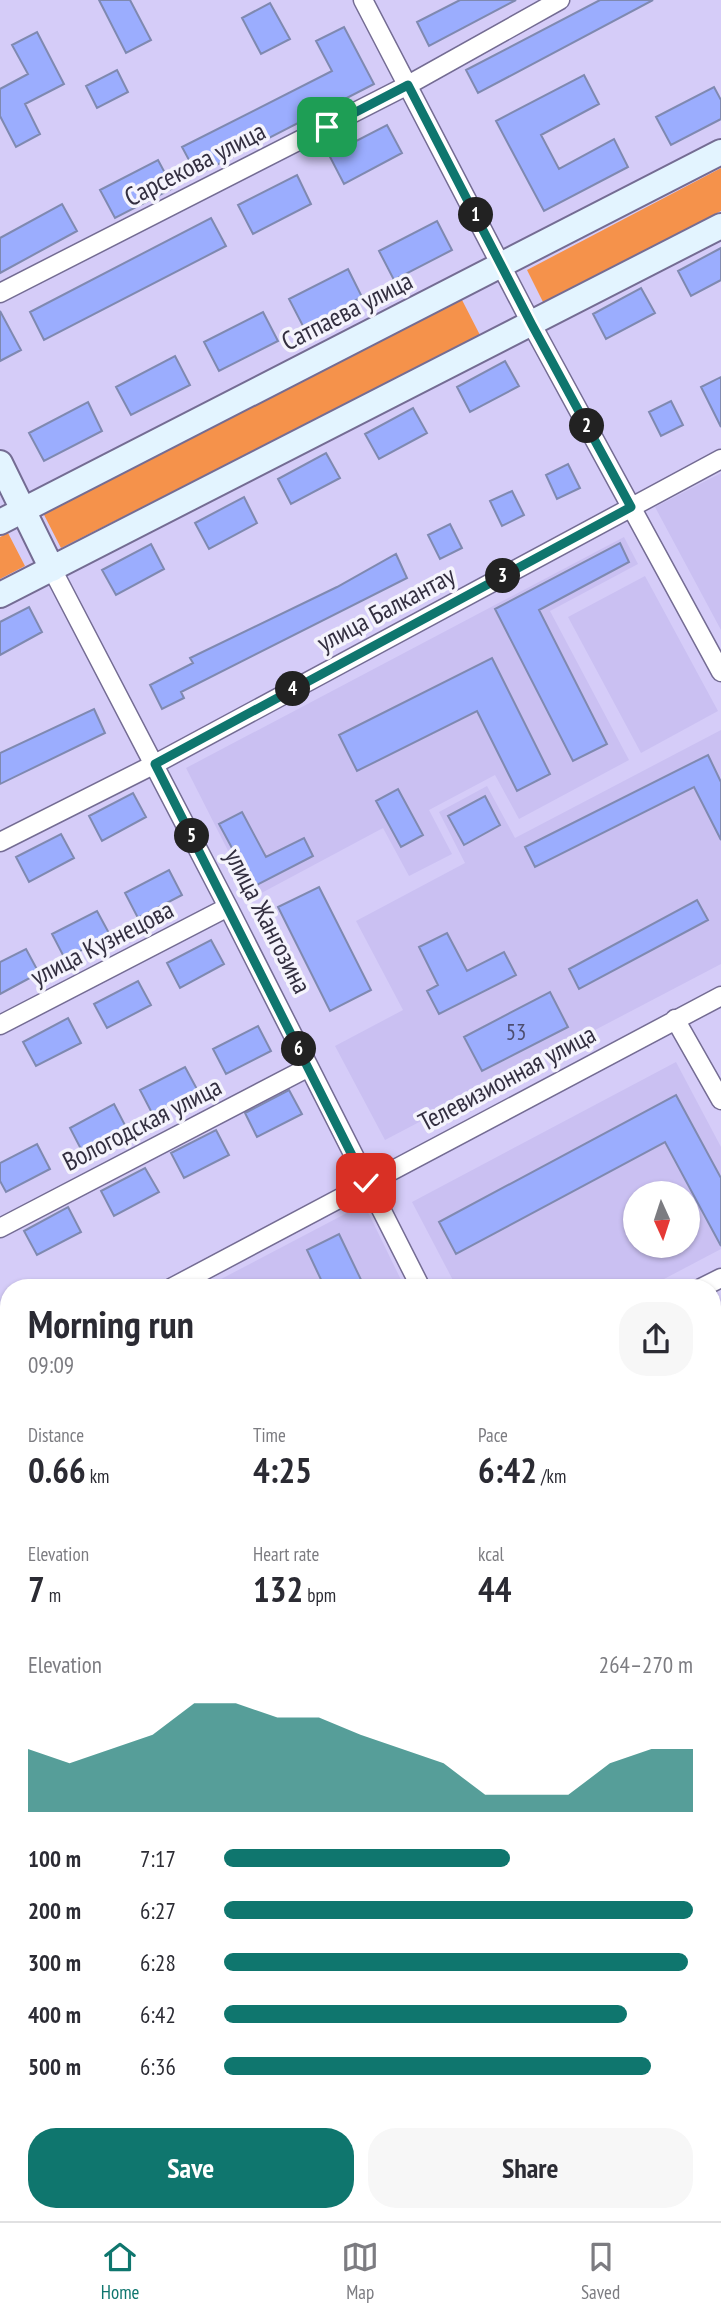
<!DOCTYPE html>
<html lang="en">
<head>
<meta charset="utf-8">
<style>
	body { margin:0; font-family:"PT Sans Narrow",sans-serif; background:#f7f7f7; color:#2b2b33; height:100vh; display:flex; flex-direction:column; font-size:26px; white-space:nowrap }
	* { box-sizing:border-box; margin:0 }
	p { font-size:23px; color:#7c7c81 }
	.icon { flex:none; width:38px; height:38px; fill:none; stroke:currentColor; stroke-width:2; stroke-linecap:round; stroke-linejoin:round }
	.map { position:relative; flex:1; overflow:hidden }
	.side { position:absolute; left:0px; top:1279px; width:721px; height:943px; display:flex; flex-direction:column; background:#fff; border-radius:28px 28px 0 0; box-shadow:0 2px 5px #0004 }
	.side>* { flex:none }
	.needle { width:46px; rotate:177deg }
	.tools { position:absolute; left:623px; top:1181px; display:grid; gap:14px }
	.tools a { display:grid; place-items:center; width:77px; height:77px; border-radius:50%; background:#fff; box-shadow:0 2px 5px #0004; font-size:35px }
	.pin { position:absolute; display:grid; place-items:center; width:60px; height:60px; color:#fff; margin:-30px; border-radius:14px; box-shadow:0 4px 10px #0006 }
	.km { position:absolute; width:35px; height:35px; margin:-18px; border-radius:50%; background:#222; color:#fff; font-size:19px; line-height:35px; text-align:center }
	.round { display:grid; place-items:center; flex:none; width:74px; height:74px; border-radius:28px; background:#f7f7f7 }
	.summary { display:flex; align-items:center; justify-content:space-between; height:119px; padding:0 28px }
	h1 { font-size:38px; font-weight:700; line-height:52px }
	.metrics { display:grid; grid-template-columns:repeat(3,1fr); gap:10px; height:119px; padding:7px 28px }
	.metrics div { display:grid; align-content:center }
	.metrics b { font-size:35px; font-weight:700 }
	.metrics small { font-size:19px; font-weight:400 }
	.metrics p { font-size:19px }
	.chart { height:196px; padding:14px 28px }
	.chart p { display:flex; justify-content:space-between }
	.chart svg { width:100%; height:126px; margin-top:7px; fill:#0f766e; opacity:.7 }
	.button { display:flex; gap:14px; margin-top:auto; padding:14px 28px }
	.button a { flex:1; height:80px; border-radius:28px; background:#0f766e; color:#fff; font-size:28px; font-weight:700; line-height:80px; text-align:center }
	.button a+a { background:#f7f7f7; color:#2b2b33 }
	ul { padding:0 28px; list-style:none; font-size:23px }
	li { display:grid; grid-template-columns:112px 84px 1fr; align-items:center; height:52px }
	li i { height:18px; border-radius:9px; background:#0f766e }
	.menu { display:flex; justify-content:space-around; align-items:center; height:98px; border-top:2px solid #e1e1e2; background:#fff; font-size:19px; color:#7c7c81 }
	.menu a { display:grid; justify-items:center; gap:4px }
	.menu .current { color:#0f766e }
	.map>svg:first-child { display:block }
</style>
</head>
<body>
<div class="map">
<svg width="721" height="2221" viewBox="0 0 721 2221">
	<rect width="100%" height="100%" fill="#d5ccf8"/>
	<path fill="#cac0f2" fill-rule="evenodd" d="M721 473V630L655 507Z
		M624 537 638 564 550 611 629 760 519 819 495 775 429 810 452 854 409 876 383 828 252 898 186 768Z
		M645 576 718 711 641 753 568 617Z
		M721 730V964L385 1140 335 1046 403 1010 356 921 465 863 439 812 487 786 515 838Z
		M676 1062 721 1147V1249L647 1288H457L412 1202ZM635 1194H688V1246H635Z
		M364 1204 405 1288H204Z
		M9 1391V1573L0 1558V1396Z"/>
	<path fill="#f5924b" d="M721 168V211L544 304 527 270Z
		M461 298 481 337 61 548 41 509Z
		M8 533 25 566 0 579V537Z"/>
	<path fill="#d27224" d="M721 1765V1917L712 1921V1772Z
		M721 2114V2221H711L704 2214H712V2122Z
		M319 2214H452L447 2221H326Z
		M537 2214H576L594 2221H526Z"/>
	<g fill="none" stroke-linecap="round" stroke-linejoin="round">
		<path stroke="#aeb939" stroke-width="4.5" d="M712 1896 721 1894
			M391 2221 399 2214"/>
	</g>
	<path fill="#9badfe" stroke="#7f89b0" stroke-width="2" d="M99 0H130L151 40 126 53Z
		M460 0H516L429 46 417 22Z
		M600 0H653L478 93 466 70Z
		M270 3 290 39 261 54 242 18Z
		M344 27 374 84 197 175 182 147 332 71 316 41Z
		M37 32 64 84 25 104 40 134 16 147 0 116V89L28 74 12 45Z
		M117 70 128 92 97 108 86 86Z
		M584 75 599 104 541 135 559 169 614 139 628 167 544 211 496 121Z
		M714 87 721 100V119L671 145 656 117Z
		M387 125 402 153 344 184 329 155Z
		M158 160 173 188 115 218 100 190Z
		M297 175 311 204 253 234 238 205Z
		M62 204 77 231 0 273V238Z
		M211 218 226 246 44 340 30 312Z
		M437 221 452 250 394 280 379 251Z
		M721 248V280L691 296 678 271Z
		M348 269 362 297 304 328 289 299Z
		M641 288 655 313 606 339 593 314Z
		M0 311 21 350 0 361Z
		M263 312 278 341 219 371 204 342Z
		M175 356 190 385 131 415 116 387Z
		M505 361 519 386 470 412 457 387Z
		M721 377V427L701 387Z
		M671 401 683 425 661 436 649 412Z
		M88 402 102 431 44 461 29 433Z
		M413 408 427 433 379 459 365 434Z
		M326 453 340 478 291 504 278 479Z
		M568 464 580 488 557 499 546 475Z
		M512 491 524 515 502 526 490 501Z
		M244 497 257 523 209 549 195 523Z
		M450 524 462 548 440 559 428 535Z
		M620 543 629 562 539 610 607 744 573 761 495 609Z
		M151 544 164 569 116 595 102 570Z
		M396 554 407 578 181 692 184 698 162 709 150 685 193 663 190 658 337 587Z
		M29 607 42 632 0 655V622Z
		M492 658 550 774 517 791 477 711 357 771 339 735Z
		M94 709 105 733 0 784V753Z
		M708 755 721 782V840L694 787 535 867 525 847Z
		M398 789 423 835 401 847 376 801Z
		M133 793 146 817 102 841 89 816Z
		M485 796 500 825 464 845 448 816Z
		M242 812 266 857 304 838 313 856 253 887 219 824Z
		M61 834 74 858 29 882 16 857Z
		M169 870 182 895 138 918 125 893Z
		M319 887 371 990 330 1011 278 907Z
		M697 900 708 920 579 989 569 969Z
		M97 911 110 935 65 959 52 934Z
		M447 933 467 971 504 952 516 975 439 1014 427 991 438 985 419 947Z
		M211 940 224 964 180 988 167 963Z
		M26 949 39 973 0 994V962Z
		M138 981 151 1005 107 1028 94 1004Z
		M550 992 568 1027 482 1071 464 1037Z
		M68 1018 81 1043 36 1066 23 1042Z
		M258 1026 271 1051 226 1074 213 1049Z
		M185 1067 198 1091 153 1115 140 1090Z
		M289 1090 302 1114 257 1137 245 1113Z
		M676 1095 721 1178V1246L665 1142 456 1254 439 1222Z
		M114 1104 127 1129 83 1153 70 1128Z
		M216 1130 229 1155 184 1178 171 1153Z
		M37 1144 50 1169 6 1192 0 1181V1163Z
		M145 1168 159 1192 114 1216 101 1191Z
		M68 1207 81 1232 37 1255 24 1231Z
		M339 1234 365 1288H325L307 1250Z"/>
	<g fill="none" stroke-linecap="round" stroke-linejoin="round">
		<g stroke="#746c93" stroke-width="21">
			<path id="street" d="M363 0 532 325 721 672
				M0 293 408 85 560 0
				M52 569 228 907 421 1288
				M0 842 155 764 721 459
				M675 1019 721 1100
				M0 1025 228 907
				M0 1228 309 1067
				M171 1288 721 996
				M701 1288 721 1278
				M0 1380 9 1375
				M712 1451 721 1468
				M712 1752 721 1744
				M712 1996 721 1987
				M0 2016 9 2033
				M100 2214 104 2221
				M166 2221 174 2214
				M496 2221 505 2214"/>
		</g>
		<g stroke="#746c93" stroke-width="28">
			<path id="secondary" d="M0 463 52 569
				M0 522 721 152
				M0 595 721 226"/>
		</g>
		<g stroke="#fff" stroke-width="35">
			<path id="highway" d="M0 1650 9 1667
				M286 2214 290 2221"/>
		</g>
		<use href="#street" stroke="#fff" stroke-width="18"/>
		<use href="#secondary" stroke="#e3f4ff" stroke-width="24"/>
		<use href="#highway" stroke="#a1dcfe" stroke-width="32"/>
	</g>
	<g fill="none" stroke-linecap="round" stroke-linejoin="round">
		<g stroke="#fff" stroke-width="14">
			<path id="route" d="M327 127 408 85 532 325 631 507 155 764 366 1183"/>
		</g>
		<use href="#route" stroke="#0f766e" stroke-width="9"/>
	</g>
	<g text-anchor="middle" stroke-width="7" stroke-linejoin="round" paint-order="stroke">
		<g font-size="23" fill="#4d4e70">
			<text x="516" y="1040">53</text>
		</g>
		<g font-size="26" fill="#332f40" stroke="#f4f3fc">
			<text transform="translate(195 164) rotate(-27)" y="9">Сарсекова улица</text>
			<text transform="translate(347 311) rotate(-27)" y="9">Сатпаева улица</text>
			<text transform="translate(386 609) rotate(-28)" y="9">улица Балкантау</text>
			<text transform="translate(268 921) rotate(63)" y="9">улица Жангозина</text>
			<text transform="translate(102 943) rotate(-27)" y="9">улица Кузнецова</text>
			<text transform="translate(507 1078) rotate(-28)" y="9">Телевизионная улица</text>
			<text transform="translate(142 1124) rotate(-27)" y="9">Вологодская улица</text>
		</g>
	</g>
</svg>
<div class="tools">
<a><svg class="needle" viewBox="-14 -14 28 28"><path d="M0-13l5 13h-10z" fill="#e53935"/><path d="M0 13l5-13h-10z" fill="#7c7c81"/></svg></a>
</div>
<div class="pin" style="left:327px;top:127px;background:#1e9e55"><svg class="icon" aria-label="arrive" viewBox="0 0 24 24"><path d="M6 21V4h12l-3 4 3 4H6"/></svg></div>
<div class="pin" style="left:366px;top:1183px;background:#d93025"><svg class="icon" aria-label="check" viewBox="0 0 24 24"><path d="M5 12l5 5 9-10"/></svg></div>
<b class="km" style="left:476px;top:215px">1</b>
<b class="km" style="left:587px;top:426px">2</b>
<b class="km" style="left:503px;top:576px">3</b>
<b class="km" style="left:293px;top:689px">4</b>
<b class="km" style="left:192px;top:836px">5</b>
<b class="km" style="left:299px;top:1049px">6</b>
<section class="side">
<div class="summary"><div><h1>Morning run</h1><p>09:09</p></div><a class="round"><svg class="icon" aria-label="share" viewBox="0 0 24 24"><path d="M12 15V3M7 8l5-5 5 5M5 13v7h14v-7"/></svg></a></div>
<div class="metrics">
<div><p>Distance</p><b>0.66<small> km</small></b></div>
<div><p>Time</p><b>4:25</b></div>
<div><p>Pace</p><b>6:42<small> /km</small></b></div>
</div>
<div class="metrics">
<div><p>Elevation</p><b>7<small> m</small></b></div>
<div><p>Heart rate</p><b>132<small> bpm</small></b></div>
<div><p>kcal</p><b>44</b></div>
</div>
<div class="chart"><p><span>Elevation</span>264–270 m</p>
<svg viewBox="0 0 160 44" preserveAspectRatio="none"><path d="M0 44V22L10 27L20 22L30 17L40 6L50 6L60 11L70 11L80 17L90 22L100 27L110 38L120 38L130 38L140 27L150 22L160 22V44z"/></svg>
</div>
<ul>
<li><b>100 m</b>7:17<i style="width:61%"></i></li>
<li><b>200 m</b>6:27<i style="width:100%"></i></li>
<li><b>300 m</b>6:28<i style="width:99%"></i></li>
<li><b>400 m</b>6:42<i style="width:86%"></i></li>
<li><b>500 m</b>6:36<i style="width:91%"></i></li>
</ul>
<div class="button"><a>Save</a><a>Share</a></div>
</section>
</div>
<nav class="menu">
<a class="current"><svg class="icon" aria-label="home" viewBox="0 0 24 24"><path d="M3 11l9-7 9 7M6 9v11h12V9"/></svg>Home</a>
<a><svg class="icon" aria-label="map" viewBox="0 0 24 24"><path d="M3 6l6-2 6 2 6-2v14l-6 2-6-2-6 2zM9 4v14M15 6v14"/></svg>Map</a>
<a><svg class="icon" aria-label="saved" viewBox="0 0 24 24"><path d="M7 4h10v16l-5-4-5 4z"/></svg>Saved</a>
</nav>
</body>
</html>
